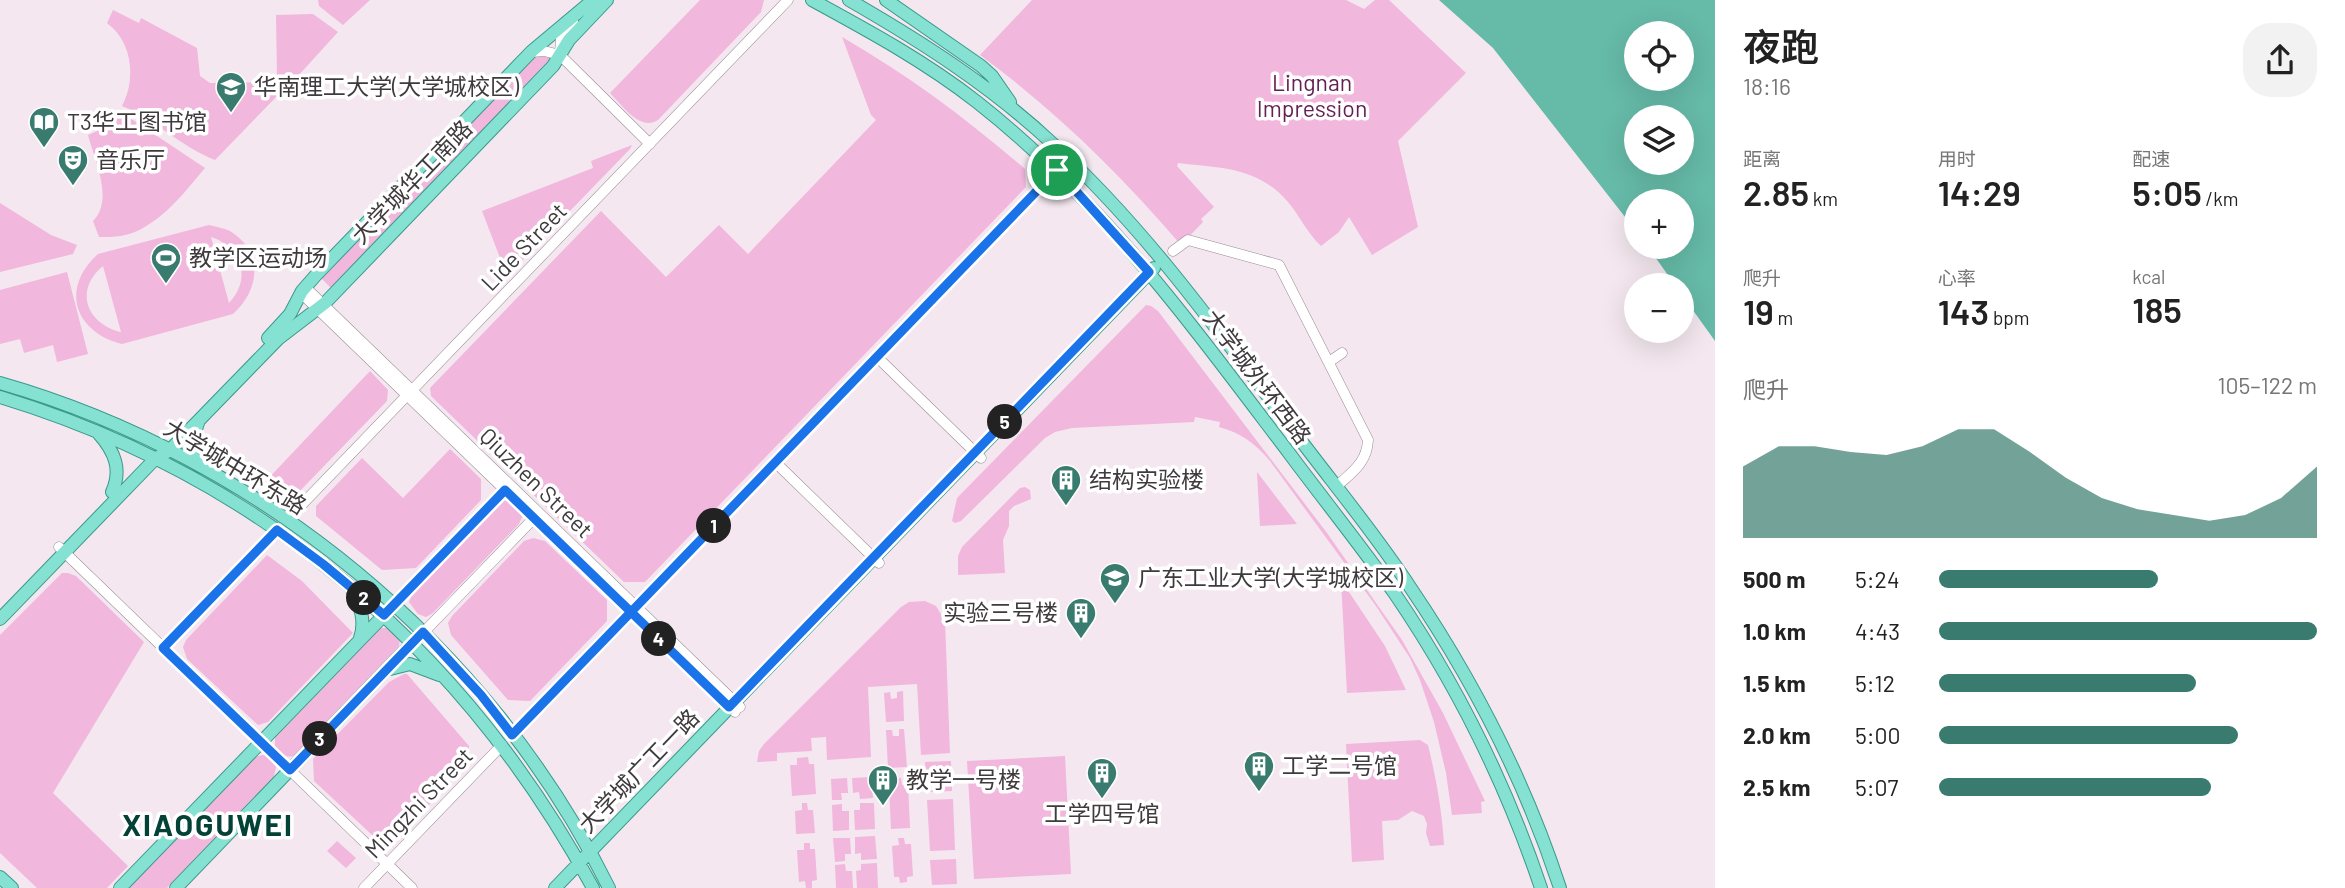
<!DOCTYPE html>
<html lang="zh">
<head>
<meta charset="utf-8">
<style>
	body { margin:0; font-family:Barlow,"Noto Sans SC",sans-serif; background:#f2f2f2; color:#222; height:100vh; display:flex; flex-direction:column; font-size:26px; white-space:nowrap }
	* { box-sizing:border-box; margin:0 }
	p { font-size:23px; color:#767676 }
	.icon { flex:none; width:38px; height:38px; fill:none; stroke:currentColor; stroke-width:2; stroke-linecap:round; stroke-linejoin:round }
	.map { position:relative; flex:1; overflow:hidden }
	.side { display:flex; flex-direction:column; background:#fff; width:630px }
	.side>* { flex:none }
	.tools { position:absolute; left:1624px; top:21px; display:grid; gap:14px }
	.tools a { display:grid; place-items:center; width:70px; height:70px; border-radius:50%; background:#fff; box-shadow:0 7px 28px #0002; font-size:35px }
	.pin { position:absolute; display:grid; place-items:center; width:60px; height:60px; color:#fff; margin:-30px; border:4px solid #fff; border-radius:50%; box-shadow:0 2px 7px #0007 }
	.km { position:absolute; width:35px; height:35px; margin:-18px; border-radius:50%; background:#222; color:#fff; font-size:19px; line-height:35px; text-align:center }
	.round { display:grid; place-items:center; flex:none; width:74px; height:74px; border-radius:28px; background:#f2f2f2 }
	.overview { display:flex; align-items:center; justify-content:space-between; height:119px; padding:0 28px }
	h1 { font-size:38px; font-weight:600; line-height:52px }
	.metrics { display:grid; grid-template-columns:repeat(3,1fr); gap:10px; height:119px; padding:7px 28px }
	.metrics div { display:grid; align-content:center }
	.metrics b { font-size:35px; font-weight:600 }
	.metrics small { font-size:19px; font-weight:400 }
	.metrics p { font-size:19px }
	.chart { height:196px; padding:14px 28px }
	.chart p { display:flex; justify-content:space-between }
	.chart svg { width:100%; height:126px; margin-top:7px; fill:#397c6f; opacity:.7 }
	ul { padding:0 28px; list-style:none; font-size:23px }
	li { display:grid; grid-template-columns:112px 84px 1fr; align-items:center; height:52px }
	li i { height:18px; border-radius:9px; background:#397c6f }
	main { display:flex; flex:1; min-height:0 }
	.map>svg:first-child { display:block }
</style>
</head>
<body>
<main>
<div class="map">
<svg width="1715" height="888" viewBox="0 0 1715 888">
	<rect width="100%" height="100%" fill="#f4e7ef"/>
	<path fill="#f1b7dd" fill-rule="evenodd" d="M318 0H370L343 25 319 6Z
		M700 0H764L761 12 658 120C640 132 622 105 610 93Z
		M1032 0H1346L1364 9 1375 0H1389L1466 73 1398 141 1418 227 1372 255 1349 217 1339 232 1321 246C1307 233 1300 216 1288 202 1258 167 1221 168 1178 163L1177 166 1214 207 1201 219 1203 222 1181 245C1119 173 1056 111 980 55Z
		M113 10 139 23 141 18 197 48 200 76 210 83 271 82 279 94 215 160C180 146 156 120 122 106 136 80 133 42 107 23Z
		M313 14 338 32 287 88 277 77 276 15Z
		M842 37C908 75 967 119 1025 169L1026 187 645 582H624L431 396 430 388 601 211 666 277 719 225 748 254 876 120 871 115Z
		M538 54 550 57V60L334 291 319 276 524 63Z
		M118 113 133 120 205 168C184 193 156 230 121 236 114 237 106 237 99 237L93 221C114 200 95 161 88 135L104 128Z
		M632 145 630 149 507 276 482 211 593 168 591 161Z
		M0 203 51 235 77 245 73 254 0 272Z
		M209 225C216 227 224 228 230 231 264 252 260 290 233 314L122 344C74 332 60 288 98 254ZM211 237C242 247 252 279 229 303ZM103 266 121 332H120C86 323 74 290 103 266Z
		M67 272 88 354 57 362 53 345 24 353 20 339 0 344V290Z
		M1146 305 1151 306 1158 311 1327 533 1402 640 1443 713 1485 801 1481 802 1482 813 1452 815 1446 773 1434 722 1420 680 1410 658 1376 606 1270 461C1255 443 1241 433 1219 427L1220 422 1195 417 1194 422 1072 428 1055 432 1045 438 961 521 955 523 952 521 957 498Z
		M370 371 388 390 387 401 296 495 287 497 264 483Z
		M450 449 481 479V500L416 568 382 570 316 516V506L362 458 403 498Z
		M1257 472 1297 524 1260 526Z
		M1025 487 1030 490 1031 499 1014 506 1009 511V526L1003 540 1005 573 958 575V556L962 547 1020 488Z
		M504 500C513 502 521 509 522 517L519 524 433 613 426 617 418 614 409 602 413 592 500 501Z
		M533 538 545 541 607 600V621L530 701 508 700 451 635 448 623 452 616 524 541Z
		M267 555 302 581 353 633 268 722 258 725 187 659 183 647 186 640Z
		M62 573H68L76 576 144 642 53 793 128 866 107 888H37L0 853V635Z
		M1341 580 1385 646 1406 690 1347 693Z
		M925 601 936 606 945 621 950 753 921 755 917 684 868 687 871 757 827 760 826 737 811 738 812 751 777 753V761L757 762 759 751 764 744 901 607 909 602Z
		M381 628H387L400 640 398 651 295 756C286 758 280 755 275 748V735L375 631Z
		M404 674H407L469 746 468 765 390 845 385 847 314 781 313 759 389 682Z
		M903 691 904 721 886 722 884 693 890 692 891 699 897 698V692Z
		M899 729H904L907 767 888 768 886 730H892L893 736H899Z
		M1420 740 1428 745C1436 778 1442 810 1444 845L1430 846 1426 833 1427 824 1424 816 1412 811 1398 820 1382 821 1384 860 1352 862 1346 744Z
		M263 755 269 757 276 767 273 780 167 888H126L254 757Z
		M1065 756 1071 874 974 879 967 761Z
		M808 757 809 764H814L816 794 792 796 790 765H797V758Z
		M951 761 952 791 927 792 925 762Z
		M872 777 873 798 860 799 859 792 853 793 852 778Z
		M847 778 848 793H841L842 800H832L831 779Z
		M895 778H901L902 785 908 784 910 828 891 829 889 785H896Z
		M953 799 955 850 930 851 927 800Z
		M802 803H807L808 810H813L815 833 796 834 795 811 802 810Z
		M860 803H874L875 829 855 830 854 810H860Z
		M842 804V811H849V830L833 831 832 805Z
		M875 836 877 859 861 860V853L855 854V837Z
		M833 838H850L851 854H845V861L835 862Z
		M898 838H904L905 844H911L913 876 907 877V882L900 883 899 877H894L892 846 899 845Z
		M337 841 356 858 346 868 327 851Z
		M804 843H810V849H815L817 880 812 881V888H806L805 881 799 882 797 850H804Z
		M956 859 957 884 932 885 930 860Z
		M877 863 878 888H857L856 871 861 870V864Z
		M845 864 846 871H852L853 888H836L835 865Z"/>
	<path fill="#66baa8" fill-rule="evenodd" d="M1439 0H1715V341L1682 295V285H1675L1648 247H1682V201H1636V231L1493 48ZM1636 33H1682V79H1636ZM1636 117H1682V163H1636Z"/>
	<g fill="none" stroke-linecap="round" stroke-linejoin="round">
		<g stroke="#988c94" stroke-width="11">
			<path id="minor" d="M531 52 544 51 560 55 650 144
				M560 55 561 37 573 22
				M1173 251 1188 240 1279 265 1368 440C1367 463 1352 472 1336 487
				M305 287 740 707
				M301 293 735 712
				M877 357 981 458
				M1329 362 1342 353
				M775 462 879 563
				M287 520 788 0
				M59 547 412 888
				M394 605 507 488
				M423 633 537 515
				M163 648 277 530
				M512 735 1057 170
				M364 888 502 745"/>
		</g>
		<g stroke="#389a8a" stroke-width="14">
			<path id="major" d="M812 0C869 31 926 62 977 102 1102 200 1194 328 1289 453 1324 500 1361 546 1395 594 1457 685 1506 784 1541 888
				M849 0C922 42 991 86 1053 144 1147 230 1222 336 1299 438 1336 487 1376 535 1410 587 1473 680 1525 781 1560 888
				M886 0 981 66 992 76 1010 102
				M268 338 290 314 302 291 316 275 532 51 593 0
				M0 383C259 457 489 645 609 888
				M0 397C261 476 464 650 593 888
				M199 420C192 436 196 455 207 468
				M99 434C115 452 122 470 112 492
				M352 589C360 605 366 621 360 638
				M0 619 155 459 170 450 278 339 325 303 553 66 569 40 607 0
				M390 669 410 664 439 675
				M0 877 12 888
				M120 888 390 609
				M176 888 417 638
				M555 888 1154 268"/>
		</g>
		<use href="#minor" stroke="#fff" stroke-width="10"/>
		<use href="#major" stroke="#85e1d1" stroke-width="12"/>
	</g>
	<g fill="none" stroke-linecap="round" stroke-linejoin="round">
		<g stroke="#fff" stroke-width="14">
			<path id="route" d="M1057 170 631 612 505 490 384 615 323 564 277 530 163 648 290 770 423 632 481 695 512 735 631 612 729 707 1149 272 1057 170"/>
		</g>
		<use href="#route" stroke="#1a73e8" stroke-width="9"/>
	</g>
	<defs>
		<g id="university-pin" transform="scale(1.575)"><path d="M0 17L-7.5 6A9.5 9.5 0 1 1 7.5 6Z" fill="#397c6f" stroke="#fff"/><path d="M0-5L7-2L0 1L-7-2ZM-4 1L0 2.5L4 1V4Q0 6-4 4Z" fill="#fff"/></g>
		<g id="library-pin" transform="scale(1.575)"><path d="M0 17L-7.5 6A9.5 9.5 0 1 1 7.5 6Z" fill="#397c6f" stroke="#fff"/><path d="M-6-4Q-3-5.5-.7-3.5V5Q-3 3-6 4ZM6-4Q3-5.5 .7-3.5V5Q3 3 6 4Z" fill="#fff"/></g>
		<g id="theatre-pin" transform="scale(1.575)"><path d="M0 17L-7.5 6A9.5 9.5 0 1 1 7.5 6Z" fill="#397c6f" stroke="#fff"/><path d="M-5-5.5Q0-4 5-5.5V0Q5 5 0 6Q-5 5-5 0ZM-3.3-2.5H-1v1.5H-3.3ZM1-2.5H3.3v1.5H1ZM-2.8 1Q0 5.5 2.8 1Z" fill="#fff"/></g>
		<g id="stadium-pin" transform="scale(1.575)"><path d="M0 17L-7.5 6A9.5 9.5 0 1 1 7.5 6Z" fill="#397c6f" stroke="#fff"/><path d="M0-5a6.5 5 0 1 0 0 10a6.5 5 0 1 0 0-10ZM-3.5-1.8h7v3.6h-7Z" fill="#fff"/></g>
		<g id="building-pin" transform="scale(1.575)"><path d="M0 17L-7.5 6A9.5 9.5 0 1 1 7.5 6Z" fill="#397c6f" stroke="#fff"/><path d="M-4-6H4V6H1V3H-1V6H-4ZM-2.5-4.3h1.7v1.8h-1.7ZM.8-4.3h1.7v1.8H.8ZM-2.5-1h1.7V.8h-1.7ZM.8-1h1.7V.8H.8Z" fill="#fff"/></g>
	</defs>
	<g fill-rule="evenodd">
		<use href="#university-pin" x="231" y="87"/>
		<use href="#library-pin" x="44" y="122"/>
		<use href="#theatre-pin" x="73" y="160"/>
		<use href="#stadium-pin" x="166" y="258"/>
		<use href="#building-pin" x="1066" y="480"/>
		<use href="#university-pin" x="1115" y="578"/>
		<use href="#building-pin" x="1081" y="613"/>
		<use href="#building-pin" x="1259" y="766"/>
		<use href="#building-pin" x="1102" y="773"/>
		<use href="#building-pin" x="883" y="780"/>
	</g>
	<g text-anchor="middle" stroke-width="7" stroke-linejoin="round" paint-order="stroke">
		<g font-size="23" fill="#652053" stroke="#fff">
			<text x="1312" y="91">Lingnan<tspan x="1312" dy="26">Impression</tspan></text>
		</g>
		<g font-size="23" fill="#3f3a3d" stroke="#fff" text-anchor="start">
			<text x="254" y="95">华南理工大学(大学城校区)</text>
			<text x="67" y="130">T3华工图书馆</text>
			<text x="96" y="168">音乐厅</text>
			<text x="189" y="266">教学区运动场</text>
			<text x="1089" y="488">结构实验楼</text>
			<text x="1138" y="586">广东工业大学(大学城校区)</text>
			<text x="1058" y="621" text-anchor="end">实验三号楼</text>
			<text x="1282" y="774">工学二号馆</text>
			<text x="906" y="788">教学一号楼</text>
			<text x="1102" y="822" text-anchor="middle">工学四号馆</text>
		</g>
		<g font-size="23" fill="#3f3a3d" stroke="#fff">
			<text transform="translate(412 182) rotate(-46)" y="8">大学城华工南路</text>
			<text transform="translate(524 247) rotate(-46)" y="8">Lide Street</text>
			<text transform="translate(1257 377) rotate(53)" y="8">大学城外环西路</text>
			<text transform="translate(235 467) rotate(31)" y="8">大学城中环东路</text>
			<text transform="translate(536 483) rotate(44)" y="8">Qiuzhen Street</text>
			<text transform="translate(639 771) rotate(-46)" y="8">大学城广工一路</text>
			<text transform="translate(419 803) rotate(-46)" y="8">Mingzhi Street</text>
		</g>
		<g font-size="30" font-weight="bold" letter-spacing="2" fill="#044137" stroke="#fff">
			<text x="208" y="836">XIAOGUWEI</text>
		</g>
	</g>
</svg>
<div class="tools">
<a><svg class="icon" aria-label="locate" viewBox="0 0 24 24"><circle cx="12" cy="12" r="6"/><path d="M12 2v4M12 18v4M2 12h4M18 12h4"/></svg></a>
<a><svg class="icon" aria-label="layers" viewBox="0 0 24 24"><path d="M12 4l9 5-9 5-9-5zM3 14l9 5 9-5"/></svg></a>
<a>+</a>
<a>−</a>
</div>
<div class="pin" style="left:1057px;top:170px;background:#1e9e55"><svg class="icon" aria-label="arrive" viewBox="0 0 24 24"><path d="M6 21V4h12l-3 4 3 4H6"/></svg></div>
<b class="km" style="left:714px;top:526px">1</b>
<b class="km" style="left:364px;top:598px">2</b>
<b class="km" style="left:320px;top:739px">3</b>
<b class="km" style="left:659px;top:639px">4</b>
<b class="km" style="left:1005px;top:422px">5</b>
</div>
<section class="side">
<div class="overview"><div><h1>夜跑</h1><p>18:16</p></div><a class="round"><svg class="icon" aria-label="share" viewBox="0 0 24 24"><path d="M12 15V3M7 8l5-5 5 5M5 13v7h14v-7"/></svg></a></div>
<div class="metrics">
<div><p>距离</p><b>2.85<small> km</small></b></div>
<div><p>用时</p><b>14:29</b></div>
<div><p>配速</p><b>5:05<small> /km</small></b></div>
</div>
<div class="metrics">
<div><p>爬升</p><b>19<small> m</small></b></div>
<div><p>心率</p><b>143<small> bpm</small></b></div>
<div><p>kcal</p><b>185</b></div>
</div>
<div class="chart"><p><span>爬升</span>105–122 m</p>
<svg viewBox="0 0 160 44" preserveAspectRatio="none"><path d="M0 44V19L10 12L20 12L30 14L40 15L50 12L60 6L70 6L80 14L90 23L100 30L110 34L120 36L130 38L140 36L150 30L160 19V44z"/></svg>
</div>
<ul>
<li><b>500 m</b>5:24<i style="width:58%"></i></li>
<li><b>1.0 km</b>4:43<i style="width:100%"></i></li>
<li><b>1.5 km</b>5:12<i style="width:68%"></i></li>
<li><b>2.0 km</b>5:00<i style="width:79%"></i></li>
<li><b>2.5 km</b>5:07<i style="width:72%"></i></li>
</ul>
</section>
</main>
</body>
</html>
